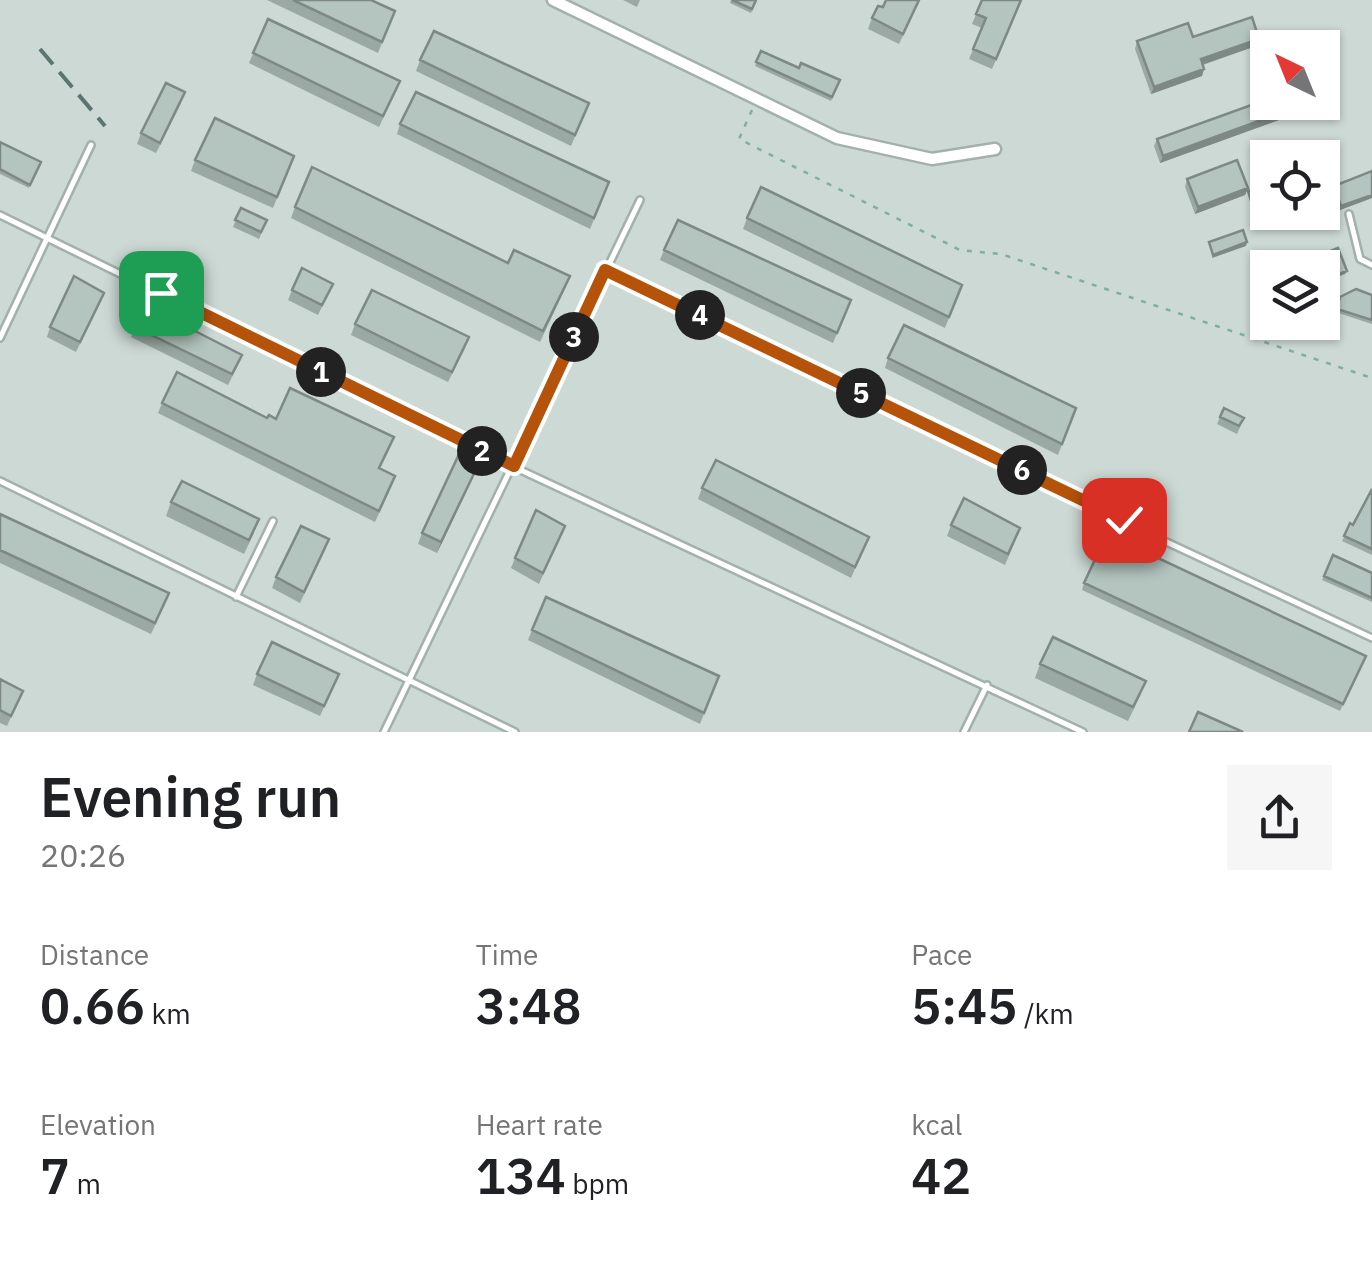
<!DOCTYPE html>
<html lang="en">
<head>
<meta charset="utf-8">
<style>
	body { margin:0; font-family:"IBM Plex Sans",sans-serif; background:#f6f6f6; color:#202124; height:100vh; display:flex; flex-direction:column; font-size:38px; white-space:nowrap }
	* { box-sizing:border-box; margin:0 }
	p { font-size:32px; color:#757577 }
	.icon { flex:none; width:55px; height:55px; fill:none; stroke:currentColor; stroke-width:2; stroke-linecap:round; stroke-linejoin:round }
	.map { position:relative; height:732px; overflow:hidden }
	.side { display:flex; flex-direction:column; background:#fff; flex:1 }
	.side>* { flex:none }
	.needle { width:65px; rotate:317deg }
	.tools { position:absolute; left:1250px; top:30px; display:grid; gap:20px }
	.tools a { display:grid; place-items:center; width:90px; height:90px; border-radius:0px; background:#fff; box-shadow:0 2px 8px #0004; font-size:50px }
	.pin { position:absolute; display:grid; place-items:center; width:85px; height:85px; color:#fff; margin:-42px; border-radius:20px; box-shadow:0 5px 15px #0006 }
	.km { position:absolute; width:50px; height:50px; margin:-25px; border-radius:50%; background:#222; color:#fff; font-size:28px; line-height:50px; text-align:center }
	.round { display:grid; place-items:center; flex:none; width:105px; height:105px; border-radius:0px; background:#f6f6f6 }
	.overview { display:flex; align-items:center; justify-content:space-between; height:170px; padding:0 40px }
	h1 { font-size:55px; font-weight:600; line-height:75px }
	.figures { display:grid; grid-template-columns:repeat(3,1fr); gap:15px; height:170px; padding:10px 40px }
	.figures div { display:grid; align-content:center }
	.figures b { font-size:50px; font-weight:600 }
	.figures small { font-size:28px; font-weight:400 }
	.figures p { font-size:28px }
	.map>svg:first-child { display:block }
</style>
</head>
<body>
<div class="map">
<svg width="1372" height="732" viewBox="0 0 1372 732">
	<rect width="100%" height="100%" fill="#dfeae6"/>
	<path fill="#cdd9d5" fill-rule="evenodd" d="M0 0H1372V732H0ZM1268 48H1322V102H1268ZM1268 158H1322V212H1268ZM1268 268H1322V322H1268Z"/>
	<g fill="none" stroke-linecap="round" stroke-linejoin="round">
		<g stroke="#a2b1ad" stroke-width="10">
			<path id="service" d="M1349 214 1360 259 1372 265
				M0 215 514 467 1083 732
				M605 270 1128 524 1372 638
				M0 338 91 145
				M0 481 515 732
				M236 597 273 521
				M384 732 640 200
				M964 732 987 685"/>
		</g>
		<g stroke="#a2b1ad" stroke-width="15">
			<path id="minor" d="M553 0 837 138 932 159 995 149"/>
		</g>
		<path stroke="#80ada4" stroke-width="2.5" stroke-dasharray="5 8" stroke-linecap="butt" d="M752 110 739 139 960 250 1001 254 1372 378"/>
		<use href="#service" stroke="#fff" stroke-width="5"/>
		<use href="#minor" stroke="#fff" stroke-width="10"/>
		<path stroke="#5b7571" stroke-width="4" stroke-dasharray="20 10" stroke-linecap="butt" d="M40 49 105 126"/>
	</g>
	<path fill="#9ba9a4" d="M267 0H371L395 11 378 53Z
		M623 0H640L637 7Z
		M731 0H757L751 13 730 3Z
		M886 0H920L899 44 868 29 872 18 883 7Z
		M982 0H1022L992 69 969 59 982 28 972 24Z
		M268 19 396 91 379 127 249 63Z
		M1137 41 1256 46 1203 65 1204 69 1202 76 1151 94 1135 49Z
		M761 51 799 68 840 80 831 101 755 66Z
		M420 60 585 113 571 146 416 71Z
		M181 103 156 153 137 144 141 133Z
		M1312 108 1160 163 1154 146 1157 139Z
		M400 124 605 193 590 229 397 134Z
		M0 142 41 162 29 188 0 174Z
		M294 156 273 208 191 171 195 160Z
		M1372 171V198L1340 210 1333 189 1334 186Z
		M1187 179 1248 188 1245 195 1195 214 1185 187Z
		M295 207 566 287 540 342 291 218Z
		M241 208 267 220 259 239 233 227Z
		M747 218 962 285 945 328 743 229Z
		M664 250 851 300 833 343 660 260Z
		M333 284 318 315 288 300 292 290Z
		M1372 295V324L1335 312 1340 297Z
		M100 303 76 352 47 337 50 327Z
		M144 305 238 365 228 385 131 337Z
		M355 324 465 348 448 382 351 335Z
		M888 358 1076 408 1058 455 885 368Z
		M162 403 394 437 380 468 391 487 375 522 158 413Z
		M1224 408 1244 418 1237 434 1217 424Z
		M477 469 437 553 418 544 422 533Z
		M702 488 869 537 851 578 698 499Z
		M1372 489V555L1342 541Z
		M171 502 254 533 244 554 166 516Z
		M0 514 165 604 151 634 0 563Z
		M951 525 1016 539 1005 565 947 536Z
		M565 526 539 584 511 568 515 558Z
		M325 550 300 603 272 588 276 577Z
		M1333 555 1372 573V602L1322 580Z
		M1084 583 1363 663 1340 711 1082 590Z
		M532 630 719 676 700 724 528 640Z
		M1040 664 1141 694 1128 721 1035 678Z
		M257 674H339L320 716 253 685Z
		M0 679 23 691 7 726 0 723Z"/>
	<path fill="#7e8986" d="M1259 39 1256 46 1198 66 1201 59Z
		M1204 69 1202 76 1151 94 1154 87Z
		M1310 102H1314L1312 108 1160 163 1163 156Z
		M1248 188 1245 195 1195 214 1198 207Z
		M1372 195V198L1340 210 1341 206Z
		M1268 202V205L1252 210 1253 207Z
		M1247 242 1246 246 1212 258 1213 255Z
		M1347 271 1345 274 1322 283V280Z
		M481 459 477 469 437 553 441 542Z"/>
	<path fill="#b4c4bf" stroke="#7e8986" stroke-width="2.5" d="M293 0H371L395 11 382 42Z
		M732 0H756L752 9Z
		M886 0H919L903 34 872 18 878 6 883 7Z
		M982 0H1021L996 59 973 49 986 18 976 14Z
		M1252 17 1259 39 1201 59 1204 69 1154 87 1137 41 1188 23 1193 37Z
		M268 19 400 81 383 116 253 53Z
		M434 31 589 103 575 135 420 60Z
		M761 51 799 68 801 63 840 80 832 97 756 62Z
		M166 83 185 92 160 143 141 133Z
		M416 92 609 182 594 218 400 124Z
		M1268 99V102H1310L1163 156 1157 139Z
		M215 118 294 156 277 197 195 160Z
		M0 142 41 162 30 185 0 169Z
		M1237 160 1248 188 1198 207 1187 179Z
		M312 167 508 263 514 250 570 276 543 331 295 207Z
		M1372 171V195L1341 206 1334 186Z
		M1268 184V202L1253 207 1248 191Z
		M761 187 962 285 949 317 747 218Z
		M241 208 267 220 261 232 235 220Z
		M678 220 851 300 837 333 664 250Z
		M1243 230 1247 242 1213 255 1209 242Z
		M1338 248 1347 271 1322 280V268H1288Z
		M302 268 333 284 322 305 292 290Z
		M74 276 104 293 80 342 50 327Z
		M1356 289 1372 295V320L1337 309 1340 297Z
		M372 290 469 337 452 372 355 324Z
		M144 305 242 355 232 374 135 327Z
		M904 325 1076 408 1062 444 888 358Z
		M177 372 267 418 269 415 276 419 290 388 394 437 379 468 395 476 379 511 162 403Z
		M1224 408 1244 418 1239 426 1220 417Z
		M461 450 481 459 441 542 422 533Z
		M716 460 869 537 855 567 702 488Z
		M182 481 259 519 249 540 171 502Z
		M1372 489V549L1344 536 1350 523 1353 525Z
		M964 498 1020 528 1008 554 951 525Z
		M536 510 565 526 543 573 515 558Z
		M0 514 169 593 155 623 0 550Z
		M301 526 329 539 304 592 276 577Z
		M1107 534 1366 656 1343 704 1084 583Z
		M1333 555 1372 573V598L1324 576Z
		M546 597 719 676 704 713 532 630Z
		M1053 637 1146 681 1133 707 1040 664Z
		M272 642 339 674 324 706 257 674Z
		M0 679 23 691 11 716 0 710Z
		M1198 712 1243 732H1189Z"/>
	<g fill="none" stroke-linecap="round" stroke-linejoin="round">
		<g stroke="#fff" stroke-width="20">
			<path id="route" d="M161 293 514 466 605 270 1124 520"/>
		</g>
		<use href="#route" stroke="#b45309" stroke-width="12"/>
	</g>
</svg>
<div class="tools">
<a><svg class="needle" viewBox="-14 -14 28 28"><path d="M0-13l5 13h-10z" fill="#e53935"/><path d="M0 13l5-13h-10z" fill="#757577"/></svg></a>
<a><svg class="icon" aria-label="locate" viewBox="0 0 24 24"><circle cx="12" cy="12" r="6"/><path d="M12 2v4M12 18v4M2 12h4M18 12h4"/></svg></a>
<a><svg class="icon" aria-label="layers" viewBox="0 0 24 24"><path d="M12 4l9 5-9 5-9-5zM3 14l9 5 9-5"/></svg></a>
</div>
<div class="pin" style="left:161px;top:293px;background:#1e9e55"><svg class="icon" aria-label="arrive" viewBox="0 0 24 24"><path d="M6 21V4h12l-3 4 3 4H6"/></svg></div>
<div class="pin" style="left:1124px;top:520px;background:#d93025"><svg class="icon" aria-label="check" viewBox="0 0 24 24"><path d="M5 12l5 5 9-10"/></svg></div>
<b class="km" style="left:321px;top:372px">1</b>
<b class="km" style="left:482px;top:451px">2</b>
<b class="km" style="left:574px;top:337px">3</b>
<b class="km" style="left:700px;top:315px">4</b>
<b class="km" style="left:861px;top:393px">5</b>
<b class="km" style="left:1022px;top:470px">6</b>
</div>
<section class="side">
<div class="overview"><div><h1>Evening run</h1><p>20:26</p></div><a class="round"><svg class="icon" aria-label="share" viewBox="0 0 24 24"><path d="M12 15V3M7 8l5-5 5 5M5 13v7h14v-7"/></svg></a></div>
<div class="figures">
<div><p>Distance</p><b>0.66<small> km</small></b></div>
<div><p>Time</p><b>3:48</b></div>
<div><p>Pace</p><b>5:45<small> /km</small></b></div>
</div>
<div class="figures">
<div><p>Elevation</p><b>7<small> m</small></b></div>
<div><p>Heart rate</p><b>134<small> bpm</small></b></div>
<div><p>kcal</p><b>42</b></div>
</div>
</section>
</body>
</html>
